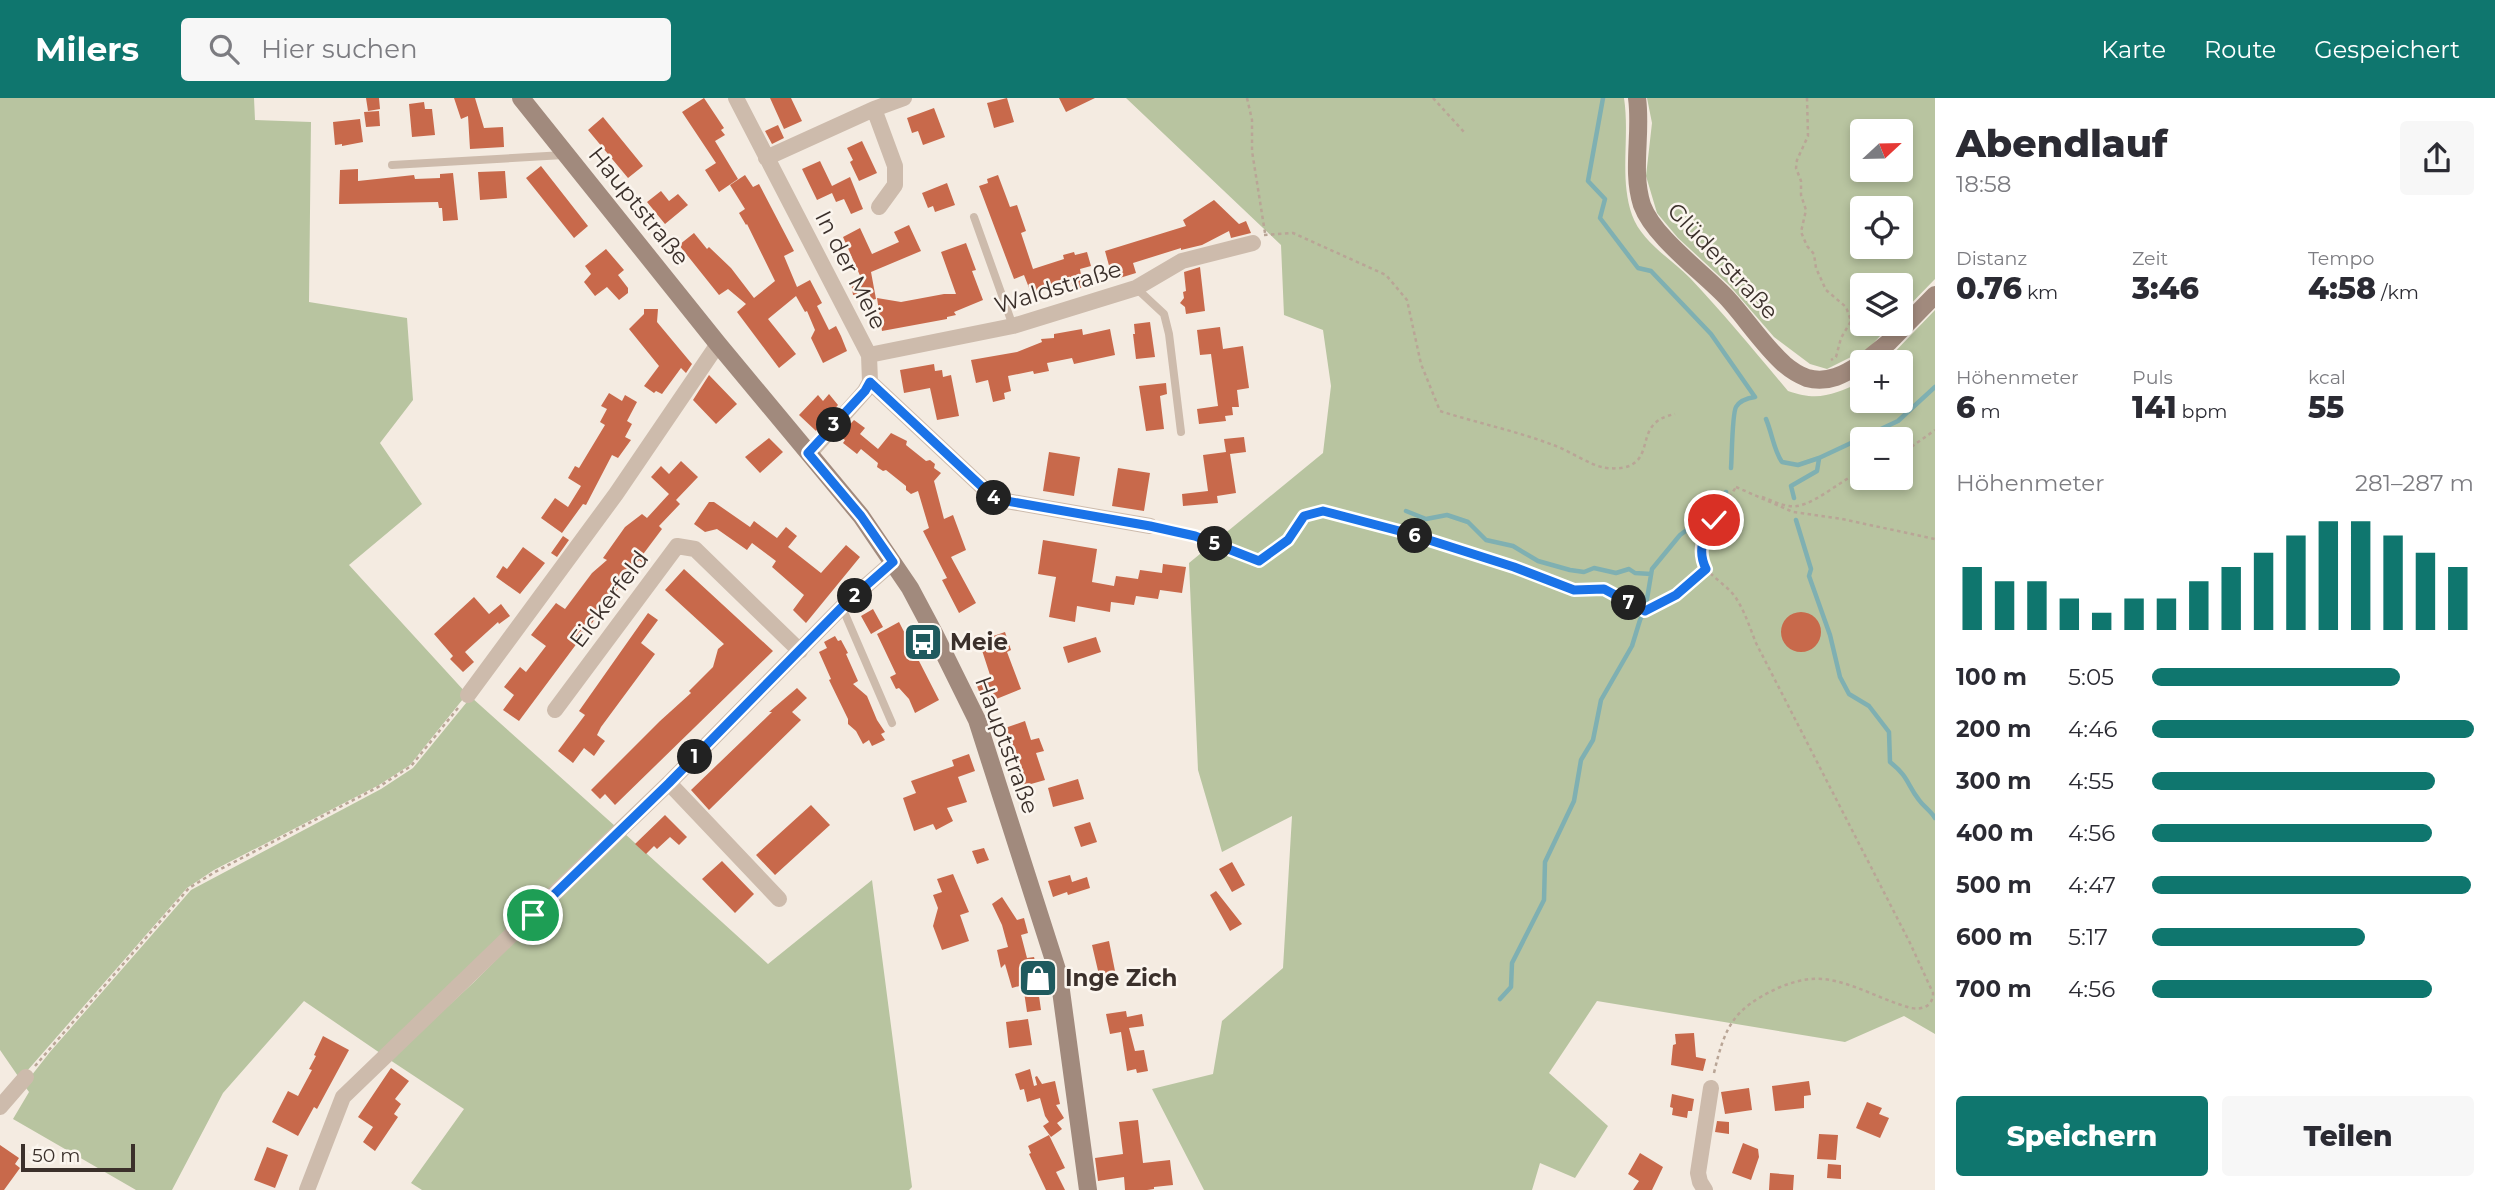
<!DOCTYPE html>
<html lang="de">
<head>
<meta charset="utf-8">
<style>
	body { margin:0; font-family:Montserrat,sans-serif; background:#f7f7f7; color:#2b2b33; height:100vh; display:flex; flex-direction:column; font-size:26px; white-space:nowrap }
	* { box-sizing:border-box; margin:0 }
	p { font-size:23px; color:#7c7c81 }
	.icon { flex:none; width:38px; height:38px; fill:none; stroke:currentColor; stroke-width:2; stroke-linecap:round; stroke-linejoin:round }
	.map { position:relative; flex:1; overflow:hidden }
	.drawer { display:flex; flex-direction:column; background:#fff; width:560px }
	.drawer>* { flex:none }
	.needle { width:46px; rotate:68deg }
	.controls { position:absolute; left:1850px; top:21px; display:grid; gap:14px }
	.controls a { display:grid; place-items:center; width:63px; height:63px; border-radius:7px; background:#fff; box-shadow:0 4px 10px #0003; font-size:35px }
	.scale { position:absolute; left:21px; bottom:18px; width:114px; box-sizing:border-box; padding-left:7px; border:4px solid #3b302b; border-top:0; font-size:19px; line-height:24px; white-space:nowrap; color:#3b302b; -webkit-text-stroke:5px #fbf5ee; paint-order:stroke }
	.pin { position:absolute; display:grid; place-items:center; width:60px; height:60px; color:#fff; margin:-30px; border:4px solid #fff; border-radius:50%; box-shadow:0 2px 7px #0007 }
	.km { position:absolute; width:35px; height:35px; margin:-18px; border-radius:50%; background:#222; color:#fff; font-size:19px; line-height:35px; text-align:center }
	.round { display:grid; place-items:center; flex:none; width:74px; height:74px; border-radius:7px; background:#f7f7f7 }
	.head { display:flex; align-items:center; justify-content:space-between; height:119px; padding:0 21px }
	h1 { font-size:38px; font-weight:800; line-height:52px }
	.metrics { display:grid; grid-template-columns:repeat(3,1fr); gap:10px; height:119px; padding:7px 21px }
	.metrics div { display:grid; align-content:center }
	.metrics b { font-size:30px; font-weight:800 }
	.metrics small { font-size:19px; font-weight:400 }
	.metrics p { font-size:19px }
	.chart { height:196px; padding:14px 21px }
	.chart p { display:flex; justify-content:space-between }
	.chart svg { width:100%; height:126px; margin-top:7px; stroke:#0f766e; stroke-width:6 }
	.primary-button { display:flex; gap:14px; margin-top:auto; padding:14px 21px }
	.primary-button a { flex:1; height:80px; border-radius:7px; background:#0f766e; color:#fff; font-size:28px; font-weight:800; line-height:80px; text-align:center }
	.primary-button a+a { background:#f7f7f7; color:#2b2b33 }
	ul { padding:0 21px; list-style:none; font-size:23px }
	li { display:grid; grid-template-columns:112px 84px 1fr; align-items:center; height:52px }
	li i { height:18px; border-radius:9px; background:#0f766e }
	header { display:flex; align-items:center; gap:42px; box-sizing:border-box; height:98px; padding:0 35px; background:#0f766e; color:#fff }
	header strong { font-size:33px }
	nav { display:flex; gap:38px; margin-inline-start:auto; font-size:24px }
	.search { width:490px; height:63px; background:#f7f7f7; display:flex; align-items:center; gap:18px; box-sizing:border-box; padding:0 24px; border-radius:7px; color:#7c7c81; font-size:26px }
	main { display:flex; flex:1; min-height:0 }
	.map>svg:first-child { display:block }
</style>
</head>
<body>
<header>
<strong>Milers</strong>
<div class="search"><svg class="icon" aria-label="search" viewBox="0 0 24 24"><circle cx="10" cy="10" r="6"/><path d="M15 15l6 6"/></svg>Hier suchen</div>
<nav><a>Karte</a><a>Route</a><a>Gespeichert</a></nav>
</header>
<main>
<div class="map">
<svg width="1935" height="1092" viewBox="0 0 1935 1092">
	<rect width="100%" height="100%" fill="#f4ebe1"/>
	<path fill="#b8c4a0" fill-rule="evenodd" d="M0 0H254L255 22 311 24 309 204 407 220 413 302 380 345 422 406 349 467 467 596 410 667 379 687 214 772 187 790 20 981 0 952Z
		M1126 0H1624C1630 39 1619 79 1632 117 1641 143 1671 161 1690 180 1724 216 1756 255 1788 293 1819 304 1834 296 1862 284V303H1900V264H1885L1935 212V936L1904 918 1845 944 1597 903 1549 975 1608 1028 1575 1080 1540 1065 1532 1092H1204L1152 991 1213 976 1222 923 1283 870 1292 718 1222 754 1198 672 1189 465 1323 355 1331 288 1323 232 1284 217 1281 147ZM1862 341H1900V380H1862Z
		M1647 0H1935V181L1901 216 1900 187H1862V226H1891L1869 250 1827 271 1810 266 1774 239 1729 187 1678 140 1657 115 1646 78 1652 25ZM1862 33H1900V72H1862ZM1862 110H1900V149H1862Z
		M471 599 615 728 380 955 304 903 223 995 172 1092H136L13 1021 29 994 24 987 50 954 191 792 381 691 413 670Z
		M624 735 768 866 872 782 912 1089 909 1092H422L411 1085 464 1011 390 962 473 885Z"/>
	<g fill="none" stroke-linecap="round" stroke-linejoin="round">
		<path stroke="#7fb0b2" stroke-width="4.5" d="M1603 0 1588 83 1605 101 1600 120 1638 170 1651 173 1711 236 1755 299C1748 300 1740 302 1736 309 1732 316 1732 359 1731 370
			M1766 321C1772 335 1774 353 1782 364L1798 367 1819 360 1898 323 1935 289
			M1794 400 1791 388 1817 373 1819 361
			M1406 413 1426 421 1447 417 1468 424 1486 442 1513 448 1538 463 1570 472 1584 474 1594 470 1616 475 1629 471 1635 475 1651 476
			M1796 422 1811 471 1809 478 1830 537 1840 579 1849 596 1869 608 1889 634 1890 664C1909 679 1907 687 1919 702 1924 709 1930 712 1935 720
			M1500 901 1511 889 1512 865 1544 802 1545 764 1574 703 1581 662 1593 642 1601 602 1632 548 1640 522 1645 513 1652 471 1680 437 1715 411 1726 394"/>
	</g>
	<path fill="#c8694b" d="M366 0H379L380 11 368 13Z
		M454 0H475L484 30 503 29 504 49 470 51 468 18 461 21Z
		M704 0 724 30 721 32 725 37 715 43 738 81 719 94 705 72 716 65 682 14Z
		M770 0H791L802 23 784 31Z
		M1007 0 1014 24 994 30 987 5Z
		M1059 0H1095L1066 14Z
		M424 4 425 11H432L435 37 412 39 409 6Z
		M934 10 945 39 923 47 918 33 912 35 907 20Z
		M379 13 380 28 366 29 364 14Z
		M603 19 643 68 628 80 588 32Z
		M360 21 363 44 342 48V46L335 47 333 24Z
		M778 27 784 40 772 46 765 33Z
		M862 43 877 75 859 83 850 64 853 62 847 50Z
		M820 63 832 88 850 79 863 111 851 116 844 101 836 104 832 95 817 102 802 71Z
		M541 68 588 128 574 140 526 80Z
		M358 71V83L414 77 415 81 440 80V76L453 75 458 122 443 123 442 110H439L438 104 339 106 340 72Z
		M505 73 507 100 480 102 478 74Z
		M745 77 753 89 759 86 794 153 784 158 797 189 810 182 822 205 817 208 829 232 836 228 841 238 847 253 823 265 811 240 815 232 807 213 805 214 796 198 768 221 796 256 779 270 737 214 746 206 728 191 719 197 679 147 694 135 707 151 709 149 731 170 754 200 775 183 747 126 746 127 739 115 745 111 730 87Z
		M998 77 1010 109 1017 107 1026 133 1021 135 1033 171 1064 161 1063 157 1074 154 1075 157 1087 154 1091 168 1080 171 1083 189 1074 192 1071 183 1031 195 1024 177 1014 181 979 88 988 85 987 81Z
		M947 85 955 107 935 114 933 108 928 110 922 95Z
		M661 93 669 103 678 96 688 107 665 126 647 104Z
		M1214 102 1239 126 1246 123 1251 135 1231 140 1229 133 1202 147 1181 152V150L1133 165 1136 175 1113 182 1105 153 1186 128 1183 122Z
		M909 127 921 153 871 174 876 201 872 202 869 195 853 197 851 184 862 182 843 139 860 130 872 156 899 144 894 134Z
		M966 145 976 172 972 173 983 202 954 214 956 217 947 219V221L882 233 877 200 901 204 944 196H956L941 154Z
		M606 151 624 172 618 177 628 190V195L619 202 607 189 595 198 584 184 591 176 585 168Z
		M1200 169 1205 213 1186 216 1185 209 1180 205 1184 200 1183 194 1186 193 1184 174Z
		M644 211H658L657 224 692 266 686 275 681 270 662 296 656 293 654 295 644 288 659 268 629 231 644 216Z
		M1150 224 1155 259 1136 261 1133 236H1135L1134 226Z
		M1220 229 1223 251 1243 248 1249 290 1237 292 1239 309H1232L1233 317 1225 318 1226 323 1199 326 1197 311 1218 308 1211 256 1200 257 1197 232Z
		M1082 231 1083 237 1110 231 1115 257 1074 266 1072 260 1047 265 1049 273 1034 276 1033 273 1008 278 1011 293 1004 295 1005 301 993 304 988 282 976 285 971 262 1017 254 1042 244 1041 241 1054 240V236Z
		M934 266 935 273 942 272 943 279 951 277 959 318 937 322 930 290 904 295 900 272Z
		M709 277 737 306 716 326 693 302Z
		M1166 285 1167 296 1160 298 1164 331 1146 333 1139 288Z
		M609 295 622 303 625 297 637 304 627 323 632 326 625 339 631 342 618 360 612 357 586 407 583 406 562 435 541 420 555 400 568 409 581 388 568 380 575 368 579 370 605 327 600 324 607 311 601 308Z
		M829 296 838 307 816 333 799 317 818 297 823 303Z
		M854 322 865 330 860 336 878 351 891 335 907 343 906 347 926 363 930 362 935 366 934 370 941 375 934 383 944 421 953 417 966 452 951 459 976 505 959 515 942 482 947 480 923 433 929 430 918 393 911 396 906 392V388L886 372 883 373 877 369 878 365 861 351 857 356 843 345 845 342 839 338Z
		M1244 339 1246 354 1230 356 1236 395 1217 398 1218 405 1183 408 1182 396 1208 393 1203 357 1226 354 1224 341Z
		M769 340 783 354 760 375 745 359Z
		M1049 354 1080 359 1074 398 1043 393Z
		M681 363 698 379 676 402 680 406 659 428 662 431 644 455 643 465 639 462 519 623 503 612 514 597 504 589 520 569 526 574 546 548 531 537 556 505 565 511 592 475 607 462 603 460 625 429 642 416 647 420 669 396 651 379 661 368 669 376Z
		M1118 370 1150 375 1144 413 1112 408Z
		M709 404H714L750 429 754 423 777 440 786 429 797 438 788 449 821 475 846 447 860 459 806 525 793 512 804 497 772 469 776 463 752 445 747 452 717 431 705 434 694 426Z
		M563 438 569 442 557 459 551 455Z
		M1043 442 1097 451 1092 484 1114 488 1116 478 1138 481 1140 472 1162 475 1163 466 1186 469 1182 495 1160 492 1158 501 1136 498 1134 507 1111 504 1110 514 1077 508 1075 524 1049 519 1056 479 1038 476Z
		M523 449 545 465 520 496 496 479 503 468 507 471Z
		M684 471 773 553 615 707 605 696 600 701 591 692 660 623 691 595 689 593 713 569 718 551 724 546 665 492Z
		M474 499 489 516 501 506 510 518 499 526 498 524 465 554 474 564 463 574 450 561 453 558 434 536Z
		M873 511 883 529 871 536 861 518Z
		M1781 534a20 20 0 1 1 40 0a20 20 0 1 1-40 0Z
		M648 515 658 522 641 545 655 556 601 629 597 637 605 643 601 648 594 658 584 650 573 665 558 653 585 617 579 613Z
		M899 524 939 602 915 615 909 601 899 590 896 591 890 579 896 576 877 536Z
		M1005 534 1011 552 1007 554 1021 591 984 606 975 583 990 577 979 543Z
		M835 538 838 543 841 542 848 555 846 556 858 583 853 586 867 598 877 622 885 634 881 636 885 642 872 648 869 642 863 646 856 633 848 626V621L829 582 831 581 819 554 827 550 824 544Z
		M1096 539 1101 554 1068 565 1063 549Z
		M797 590 807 600 792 614 801 622 709 712 691 692 772 614H769Z
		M1025 623 1031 642 1039 640 1044 653 1036 655 1045 682 1024 688 1005 630Z
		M969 656 975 673 958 679 967 704 947 710 953 723 936 732 933 726 914 733 903 700 916 695 911 683 954 668 952 662Z
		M1078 681 1084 701 1053 709 1048 690Z
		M811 707 830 727 775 777 756 757Z
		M665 717 687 739 679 747 670 739 657 751 654 748 646 756 635 746Z
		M1090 724 1097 744 1081 749 1074 729Z
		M984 750 989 762 977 766 972 753Z
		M722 763 754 796 735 815 702 781Z
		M1232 764 1245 787 1232 794 1219 771Z
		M953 776 969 814 960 817 969 843 942 852 933 828 938 810 933 797 942 794 937 781Z
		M1070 777 1072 784 1087 779 1090 790 1068 797 1067 794 1053 799 1048 783Z
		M1216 793 1242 826 1230 833 1210 797Z
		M1002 799 1017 822 1024 820 1028 835 1021 837 1027 860 1034 859 1040 883 1037 884 1041 912 1027 914 1023 887 1012 890 1005 866 1001 870 997 852 1008 849 1002 827 992 806Z
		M1109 843 1115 873 1099 877 1092 847Z
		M1126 913 1127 919 1142 916 1144 928 1129 930 1135 953 1144 952 1148 973 1137 975 1136 971 1127 973 1121 934 1110 936 1106 916Z
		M1028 921 1032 947 1009 950 1006 924Z
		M1694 935 1696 959 1706 961 1703 973 1671 967 1673 947 1676 946 1675 936Z
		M323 938 349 952 317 1011 314 1009 298 1038 272 1024 288 993 298 998 312 972 309 971 316 958 314 957Z
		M391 970 409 983 395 1001 401 1006 394 1016 398 1019 375 1053 363 1044 373 1029 358 1019Z
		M1030 971 1034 988 1037 987 1035 979 1037 978 1042 986 1055 983 1060 1006 1056 1007 1064 1020 1057 1025 1062 1031 1051 1039 1043 1028 1049 1024 1045 1018 1040 1000 1027 1004 1024 991 1020 992 1015 976Z
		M1809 983 1811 997 1804 998V1010L1775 1013 1772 988Z
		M1749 990 1752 1012 1725 1016 1721 994Z
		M1672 996 1694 1001 1692 1013H1688L1687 1020 1672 1017 1673 1010 1670 1009Z
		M1867 1004 1882 1010 1879 1016 1889 1020 1880 1040 1856 1030Z
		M1138 1022 1143 1065 1170 1062 1173 1087 1154 1089V1091L1147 1092H1125L1124 1079 1098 1083 1095 1060 1123 1056 1119 1024Z
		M1717 1023 1729 1024V1036L1715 1034Z
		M1819 1036 1838 1037 1836 1062 1817 1061Z
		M1049 1037 1065 1070 1056 1074 1065 1092H1046L1029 1056 1031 1055 1028 1048Z
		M1743 1045 1758 1051 1759 1059 1751 1082 1732 1075Z
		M0 1047 19 1060 15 1066 20 1070 4 1092H0Z
		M267 1049 288 1057 275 1090 254 1082Z
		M1640 1055 1663 1069 1652 1092H1633L1639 1083 1628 1076Z
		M1828 1066 1841 1067V1081L1827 1080Z
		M1770 1075 1794 1077 1793 1092H1769Z"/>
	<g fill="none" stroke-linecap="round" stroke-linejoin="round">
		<path stroke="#b9a596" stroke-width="2.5" stroke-dasharray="3.5 3.5" stroke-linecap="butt" d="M1247 0 1252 22V53L1265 135
			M1433 0 1464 34
			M1807 0 1808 38 1797 62 1796 70 1801 83V97L1806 112 1801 134 1807 148 1814 156 1816 170 1826 192 1846 209 1851 223 1841 240 1836 259 1831 262
			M1264 137 1293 135 1386 177 1407 202 1421 266 1440 313C1477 325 1517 333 1553 347 1568 352 1590 367 1602 369 1609 371 1622 371 1629 368 1655 357 1634 324 1675 316
			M1900 357 1935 332
			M1736 389 1793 414 1842 421 1935 441
			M1762 399C1771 402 1780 407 1789 408 1810 412 1841 381 1862 373
			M1163 431 1195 438 1259 463 1288 442 1304 418 1323 413 1407 435 1515 469 1574 492 1603 491 1645 513 1676 497 1705 472
			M35 968 189 790 215 774 380 688 411 668 458 610
			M1714 975C1725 928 1733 911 1778 890 1797 882 1815 878 1835 883 1861 889 1885 903 1911 910 1923 912 1933 908 1933 895L1910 845 1756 545C1750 530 1745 514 1736 500 1725 483 1697 474 1700 449 1703 431 1726 405 1736 389"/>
		<path stroke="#cdbbac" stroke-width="8" d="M392 67 564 57
			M974 119 1013 228
			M1136 190 1164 216 1169 236 1181 334
			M842 509 892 625"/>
		<path stroke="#cdbbac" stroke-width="16" d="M736 0 869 257 870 284 865 293 809 356
			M874 11 904 0
			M766 60 874 11 895 68V87L879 109
			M869 257 1013 228 1136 190 1182 163 1253 145
			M870 284 995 401 1150 428
			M468 597 616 396 718 246
			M555 612 677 448 695 451 800 553
			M669 685 779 801
			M0 1009 26 979
			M307 1092 343 999 669 685 842 509 893 464
			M1705 1092 1700 1084 1698 1075 1711 990"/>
		<path stroke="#a18a7d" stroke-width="18" d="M521 0 718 246 861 418 910 490 935 537 977 622 1059 878 1088 1092
			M1637 0C1642 35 1631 73 1642 107 1654 140 1704 175 1728 201 1747 222 1763 247 1784 266 1791 272 1799 277 1807 280 1828 286 1845 276 1862 265
			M1864 264 1889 244 1935 197"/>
	</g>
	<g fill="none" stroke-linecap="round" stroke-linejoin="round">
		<g stroke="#fff" stroke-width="14">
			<path id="route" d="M533 817 669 685 842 509 893 464 861 418 808 355 865 293 870 284 995 401 1150 428 1195 438 1259 463 1288 442 1304 418 1323 413 1407 435 1514 469 1574 492 1604 491 1645 513 1676 497 1706 471C1697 452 1703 439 1714 422"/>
		</g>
		<use href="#route" stroke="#1a73e8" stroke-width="9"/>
	</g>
	<defs>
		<g id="bus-square" transform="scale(2.0125)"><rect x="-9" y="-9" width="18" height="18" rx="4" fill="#1f5a5e" stroke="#fbf5ee"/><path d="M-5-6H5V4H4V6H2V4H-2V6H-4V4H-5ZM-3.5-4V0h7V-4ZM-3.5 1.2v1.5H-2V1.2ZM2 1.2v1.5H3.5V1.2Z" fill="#fff"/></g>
		<g id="shop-square" transform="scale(2.0125)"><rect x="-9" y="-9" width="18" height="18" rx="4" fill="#1f5a5e" stroke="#fbf5ee"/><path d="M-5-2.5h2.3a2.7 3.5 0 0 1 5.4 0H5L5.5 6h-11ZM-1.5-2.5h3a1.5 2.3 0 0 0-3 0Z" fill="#fff"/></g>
	</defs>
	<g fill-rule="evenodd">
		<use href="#bus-square" x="923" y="544"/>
		<use href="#shop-square" x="1038" y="880"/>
	</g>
	<g text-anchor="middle" stroke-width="5" stroke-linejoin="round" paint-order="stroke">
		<g font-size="23" fill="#3b302b" stroke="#fbf5ee">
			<text transform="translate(639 108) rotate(51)" y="8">Hauptstraße</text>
			<text transform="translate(1723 163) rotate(47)" y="8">Glüderstraße</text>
			<text transform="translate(851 172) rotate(63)" y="8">In der Meie</text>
			<text transform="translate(1058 189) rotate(-17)" y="8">Waldstraße</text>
			<text transform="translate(609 501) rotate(-53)" y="8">Eickerfeld</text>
			<text transform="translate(1007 647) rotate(70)" y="8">Hauptstraße</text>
		</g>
		<g font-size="23" font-weight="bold" fill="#3b302b" stroke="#fbf5ee" text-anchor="start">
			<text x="950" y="552">Meie</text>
			<text x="1065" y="888">Inge Zich</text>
		</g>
	</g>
</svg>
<div class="controls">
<a><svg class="needle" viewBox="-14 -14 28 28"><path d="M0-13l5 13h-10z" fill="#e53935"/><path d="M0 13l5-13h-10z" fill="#7c7c81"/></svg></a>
<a><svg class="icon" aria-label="locate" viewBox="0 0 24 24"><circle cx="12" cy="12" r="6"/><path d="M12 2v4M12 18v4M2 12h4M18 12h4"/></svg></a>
<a><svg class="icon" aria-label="layers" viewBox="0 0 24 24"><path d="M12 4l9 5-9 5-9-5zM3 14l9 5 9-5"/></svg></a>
<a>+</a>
<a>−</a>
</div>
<div class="scale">50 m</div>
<div class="pin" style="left:533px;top:817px;background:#1e9e55"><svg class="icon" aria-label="arrive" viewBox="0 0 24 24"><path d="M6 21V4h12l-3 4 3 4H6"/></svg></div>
<div class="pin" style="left:1714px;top:422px;background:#d93025"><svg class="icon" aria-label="check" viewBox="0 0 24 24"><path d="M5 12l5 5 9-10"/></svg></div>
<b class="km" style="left:695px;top:659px">1</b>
<b class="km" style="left:855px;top:498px">2</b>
<b class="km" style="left:834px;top:327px">3</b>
<b class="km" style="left:994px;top:400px">4</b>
<b class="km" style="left:1215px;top:446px">5</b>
<b class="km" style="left:1415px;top:438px">6</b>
<b class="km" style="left:1629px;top:505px">7</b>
</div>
<section class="drawer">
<div class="head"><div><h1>Abendlauf</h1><p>18:58</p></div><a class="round"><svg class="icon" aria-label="share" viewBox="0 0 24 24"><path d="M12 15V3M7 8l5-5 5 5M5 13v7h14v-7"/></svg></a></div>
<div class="metrics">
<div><p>Distanz</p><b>0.76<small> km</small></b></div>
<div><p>Zeit</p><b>3:46</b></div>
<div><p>Tempo</p><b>4:58<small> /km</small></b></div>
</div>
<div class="metrics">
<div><p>Höhenmeter</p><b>6<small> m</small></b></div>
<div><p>Puls</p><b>141<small> bpm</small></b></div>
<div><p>kcal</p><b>55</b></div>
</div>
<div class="chart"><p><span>Höhenmeter</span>281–287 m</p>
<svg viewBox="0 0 160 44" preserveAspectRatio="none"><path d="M5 44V22M15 44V27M25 44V27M35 44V33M45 44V38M55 44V33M65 44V33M75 44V27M85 44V22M95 44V17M105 44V11M115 44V6M125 44V6M135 44V11M145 44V17M155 44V22"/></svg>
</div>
<ul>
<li><b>100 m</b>5:05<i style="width:77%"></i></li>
<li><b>200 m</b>4:46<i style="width:100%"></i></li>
<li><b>300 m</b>4:55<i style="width:88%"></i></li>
<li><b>400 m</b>4:56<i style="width:87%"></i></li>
<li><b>500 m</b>4:47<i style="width:99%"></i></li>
<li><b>600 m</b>5:17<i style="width:66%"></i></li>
<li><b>700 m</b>4:56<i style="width:87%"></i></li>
</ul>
<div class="primary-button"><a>Speichern</a><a>Teilen</a></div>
</section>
</main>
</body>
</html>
